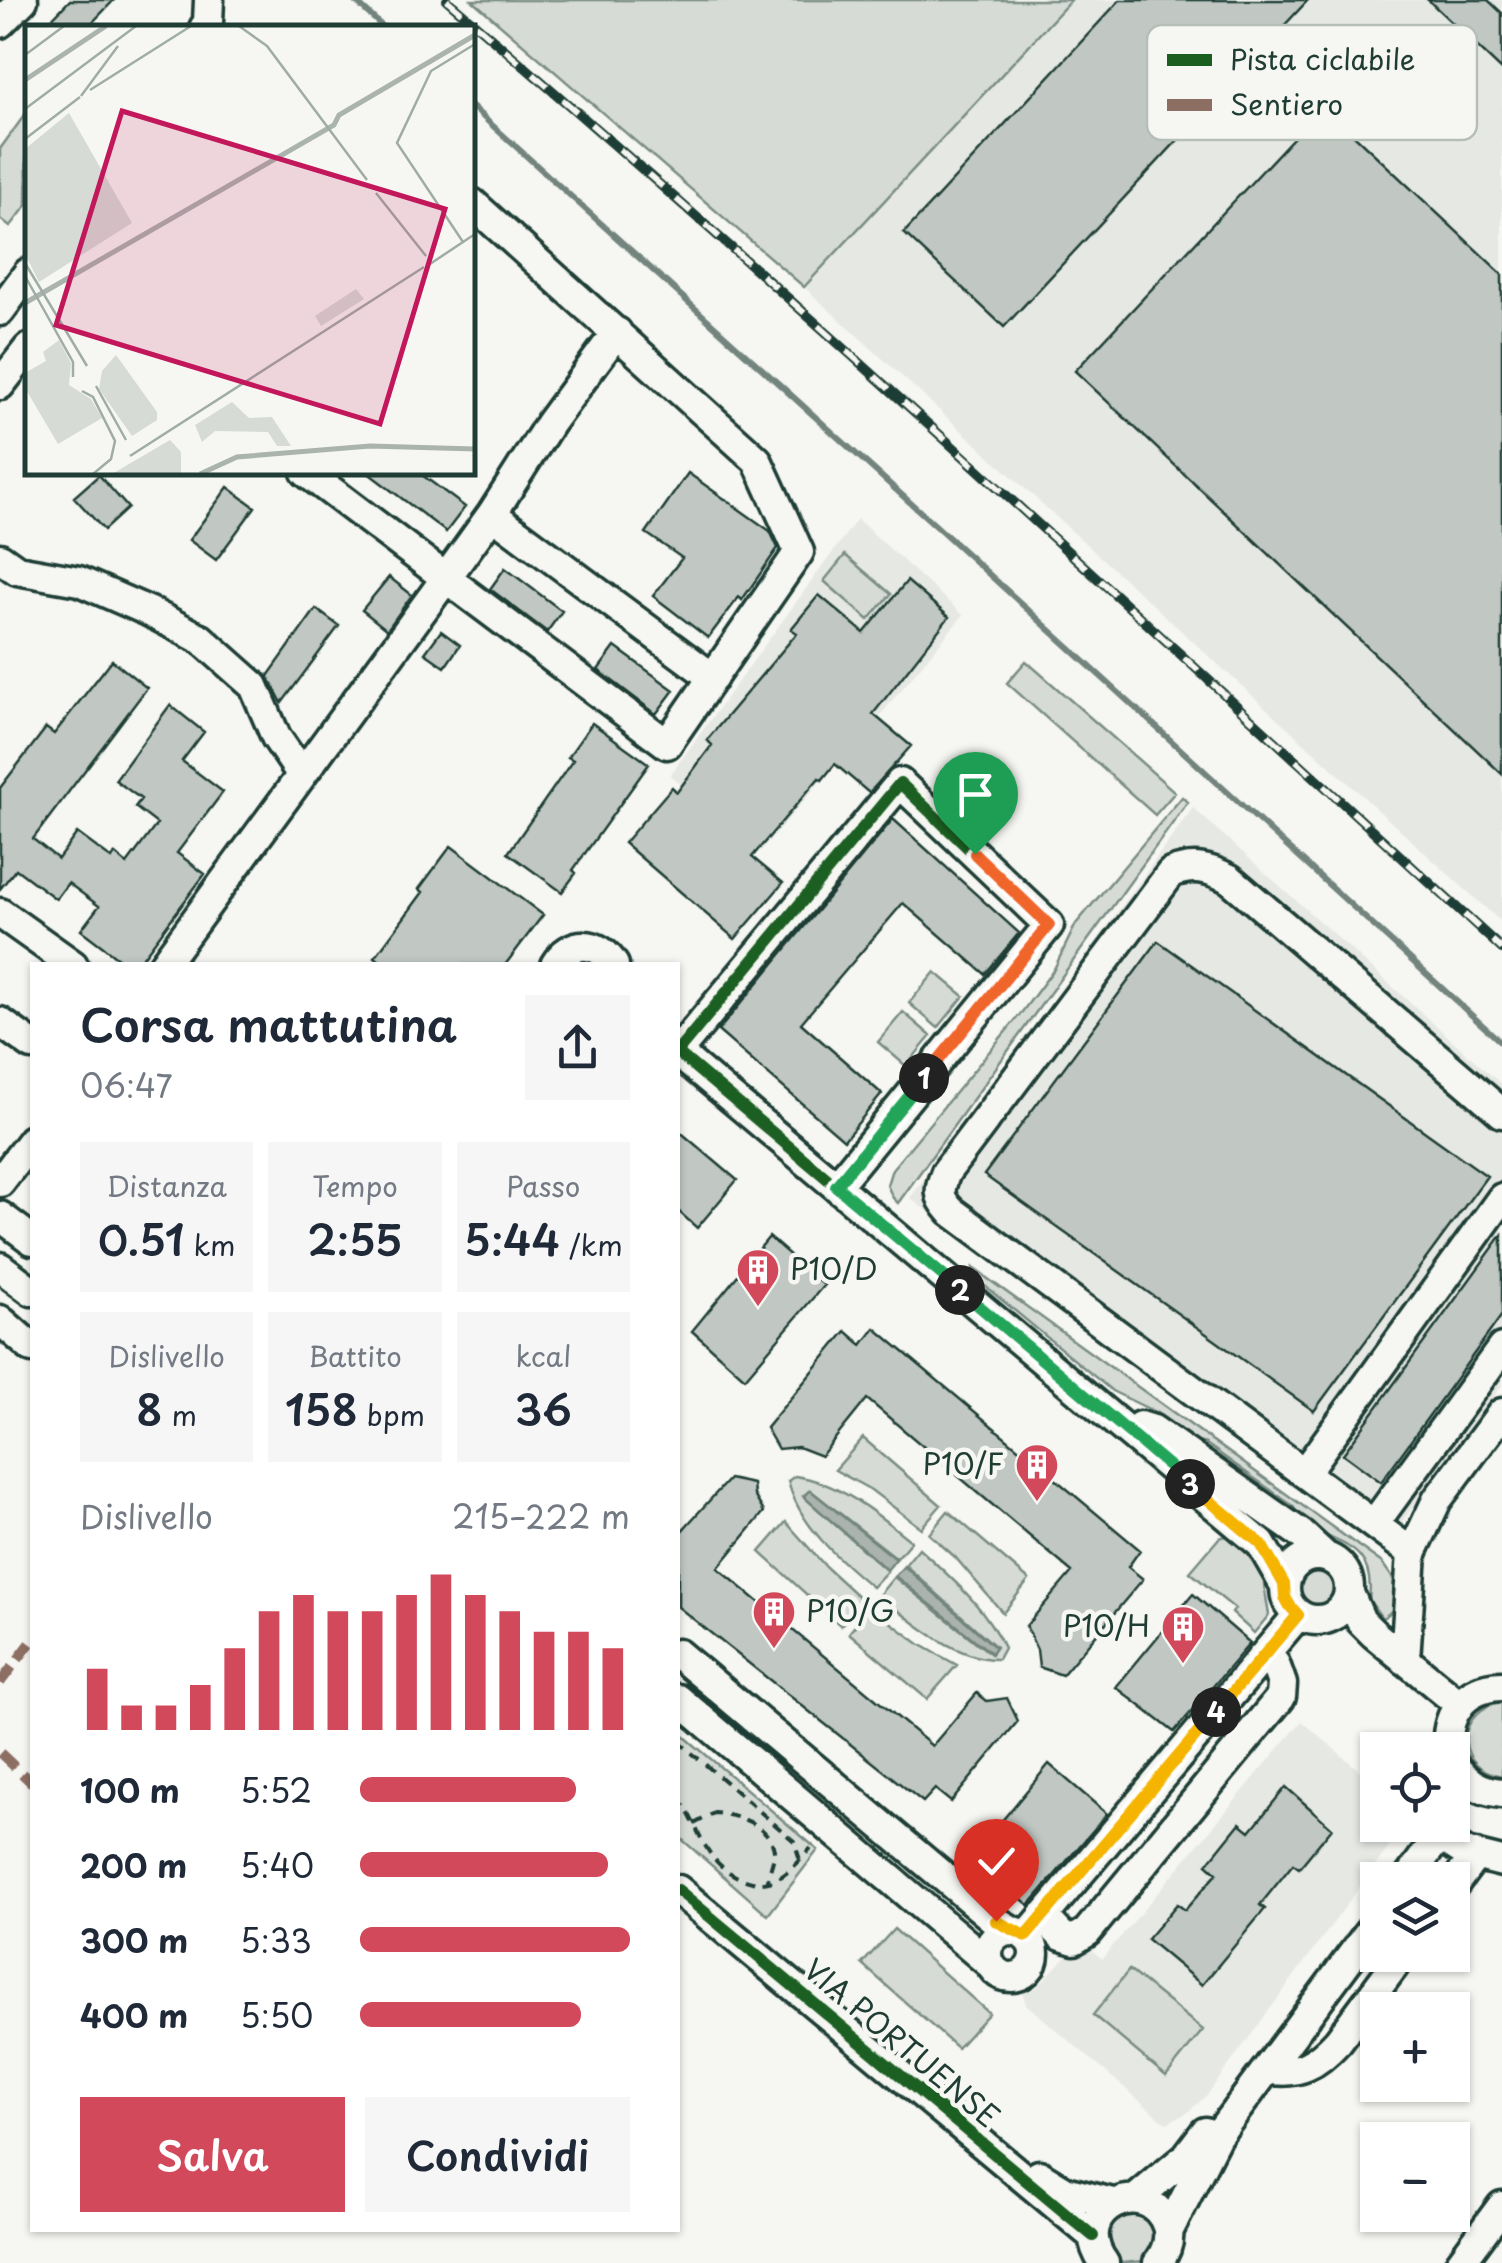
<!DOCTYPE html>
<html lang="it">
<head>
<meta charset="utf-8">
<style>
	body { margin:0; font-family:"Playpen Sans",sans-serif; background:#f6f6f7; color:#1f2937; height:100vh; display:flex; flex-direction:column; font-size:38px; white-space:nowrap }
	* { box-sizing:border-box; margin:0 }
	p { font-size:32px; color:#747a83 }
	.icon { flex:none; width:55px; height:55px; fill:none; stroke:currentColor; stroke-width:2; stroke-linecap:round; stroke-linejoin:round }
	.map { position:relative; flex:1; overflow:hidden }
	.sheet { position:absolute; left:30px; top:962px; width:650px; height:1270px; display:flex; flex-direction:column; background:#fff; border-radius:0px; box-shadow:0 2px 8px #0004 }
	.sheet>* { flex:none }
	.buttons { position:absolute; left:1360px; top:1732px; display:grid; gap:20px }
	.buttons a { display:grid; place-items:center; width:110px; height:110px; border-radius:0px; background:#fff; box-shadow:0 2px 8px #0004; font-size:50px }
	.pin { position:absolute; display:grid; place-items:center; width:85px; height:85px; color:#fff; margin:-102px -42px; border-radius:50% 50% 50% 0; rotate:-45deg; box-shadow:0 0 10px #0007 }
	.pin .icon { rotate:45deg }
	.km { position:absolute; width:50px; height:50px; margin:-25px; border-radius:50%; background:#222; color:#fff; font-size:28px; line-height:50px; text-align:center }
	.round { display:grid; place-items:center; flex:none; width:105px; height:105px; border-radius:0px; background:#f6f6f7 }
	.head { display:flex; align-items:center; justify-content:space-between; height:170px; padding:0 50px }
	h1 { font-size:45px; font-weight:600; line-height:75px }
	.figures { display:grid; grid-template-columns:repeat(3,1fr); gap:15px; height:170px; padding:10px 50px }
	.figures div { display:grid; align-content:center; border-radius:0px; background:#f6f6f7; text-align:center }
	.figures b { font-size:42px; font-weight:600 }
	.figures small { font-size:28px; font-weight:400 }
	.figures p { font-size:28px }
	.chart { height:280px; padding:20px 50px }
	.chart p { display:flex; justify-content:space-between }
	.chart svg { width:100%; height:180px; margin-top:10px; stroke:#d1495b; stroke-width:6 }
	.primary-button { display:flex; gap:20px; margin-top:auto; padding:20px 50px }
	.primary-button a { flex:1; height:115px; border-radius:0px; background:#d1495b; color:#fff; font-size:40px; font-weight:600; line-height:115px; text-align:center }
	.primary-button a+a { background:#f6f6f7; color:#1f2937 }
	ul { padding:0 50px; list-style:none; font-size:32px }
	li { display:grid; grid-template-columns:160px 120px 1fr; align-items:center; height:75px }
	li i { height:25px; border-radius:12px; background:#d1495b }
	.map>svg:first-child { display:block }
</style>
</head>
<body>
<div class="map">
<svg width="1502" height="2263" viewBox="0 0 1502 2263">
	<rect width="100%" height="100%" fill="#f6f6f2"/>
	<filter id="ink" filterUnits="userSpaceOnUse"><feTurbulence type="fractalNoise" baseFrequency=".01" numOctaves="2"/><feDisplacementMap in="SourceGraphic" scale="20" xChannelSelector="R" yChannelSelector="G"/><feConvolveMatrix kernelMatrix="1 2 1 2 8 2 1 2 1" color-interpolation-filters="sRGB"/></filter>
	<g filter="url(#ink)">
		<path fill="#e6e8e4" d="M1071 0H1502V923L804 287Z
			M857 519 963 615 878 718 911 746 871 794 835 764 760 852 670 775Z
			M1193 808 1502 1085V1385L1381 1551 910 1198Z
			M1302 1721 1377 1786 1378 1825H1405L1207 2095 1187 2113 1166 2123 1026 2004 1023 1994 1037 1987 1072 1950H1091L1102 1959Z"/>
		<path fill="#d6dbd6" stroke="#7a8c85" stroke-width="2.5" d="M472 0H1071L804 287Z
			M26 113 27 205 10 227 0 219V149Z
			M845 555 891 594 869 620 824 581Z
			M1026 661 1175 792 1155 815 1007 683Z
			M1182 797 1188 802 898 1203 893 1198 887 1185 892 1169 1022 1012 1054 969 1076 924Z
			M935 972 964 996 938 1028 909 1003Z
			M903 1012 931 1036 906 1066 878 1042Z
			M973 1268 1382 1563 1397 1584C1396 1599 1397 1611 1382 1618L1369 1600C1378 1528 1310 1550 1293 1506L1206 1444 1197 1442 1157 1413 1112 1391 974 1277Z
			M863 1438 941 1505 921 1528 871 1490 835 1470Z
			M795 1476C839 1482 877 1514 911 1541L897 1558 810 1490 803 1496 887 1571 872 1587C838 1559 799 1525 788 1481Z
			M948 1511 1029 1580 1003 1613 955 1557 929 1534Z
			M786 1522 827 1568 862 1600 841 1626 760 1552Z
			M1226 1536 1232 1538 1265 1566 1264 1585 1269 1615 1254 1633 1232 1613 1235 1609 1190 1572 1219 1538Z
			M919 1548C952 1579 985 1606 1004 1648L998 1659C956 1660 911 1621 879 1595L894 1577 991 1654 996 1647 905 1565Z
			M1297 1587a21 21 0 1 1 42 0a21 21 0 1 1-42 0Z
			M870 1607 921 1645 957 1665 927 1699 849 1633Z
			M1495 1703H1502V1776C1457 1769 1453 1718 1495 1703Z
			M678 1731 818 1850 768 1915 678 1836Z
			M894 1929 989 2013 957 2048 862 1964Z
			M1129 1970 1203 2030 1166 2076 1093 2015Z
			M1136 2211 1154 2223 1158 2244 1146 2261 1122 2263 1108 2253V2222L1116 2215Z"/>
		<path fill="#aab3ae" stroke="#72847d" stroke-width="2.5" d="M810 1490 896 1559 887 1570 804 1497Z
			M904 1566 995 1647 991 1653 895 1576Z"/>
		<g fill="none" stroke-linecap="round" stroke-linejoin="round">
			<path stroke="#72847d" stroke-width="6" d="M354 0 384 28
				M472 107 945 534 1502 1043"/>
		</g>
		<path fill="#c1c8c3" stroke="#1f3d34" stroke-width="2.5" d="M70 0H114L87 28H43Z
			M1120 0H1308L1004 327 904 233Z
			M1428 0H1488L1502 13V70Z
			M1323 106 1502 274V774L1075 371Z
			M367 472H418L465 507 446 532Z
			M688 473 770 531 778 548 742 600 739 597 708 638 653 596 682 558 646 533Z
			M99 475 128 508 104 530 74 497Z
			M228 487 255 507 216 560 189 540Z
			M505 568 562 611 547 632 490 589Z
			M389 577 412 595 387 630 362 610Z
			M907 581 949 617 873 714 911 746 869 793 835 764 822 780 819 778 752 857 783 883 735 939 624 843 672 787 677 792 712 745 707 740 797 633 791 629 819 595 864 633Z
			M316 609 339 626 282 703 268 676Z
			M441 631 460 645 445 667 425 653Z
			M615 647 674 690 656 714 598 670Z
			M112 660 147 688 33 839 58 859 77 833 112 859 115 854 127 864 157 824 135 807 141 799 115 780 170 705 204 732 182 761 223 792 177 853 205 874 137 965H127L81 930 99 906 68 883 56 899 16 869 0 889V788L46 728 54 734Z
			M592 723 649 764 573 870 576 873 562 892 508 853 573 760 568 757Z
			M893 819 1019 933 985 974 903 903 801 1023 882 1094 844 1140 718 1031Z
			M451 846 543 915 505 965H385L375 957 423 892 419 889Z
			M1158 941 1487 1176 1314 1411 984 1175Z
			M678 1130 737 1180 697 1228 678 1211Z
			M1502 1235V1315L1381 1482 1343 1454Z
			M769 1237 824 1285 745 1378 692 1331Z
			M875 1328 1140 1550 1128 1567 1143 1579 1062 1675 1039 1667 1037 1650 1026 1626 1072 1572 867 1399 821 1456 798 1447 778 1449 766 1428 846 1331 862 1345Z
			M729 1479 753 1484 754 1495 764 1512 718 1568 932 1746 977 1693 987 1701 1007 1698 1018 1721 951 1802 935 1789 923 1802 678 1607V1535Z
			M1193 1594 1250 1643 1174 1732 1116 1687Z
			M1049 1764 1107 1814 1029 1905 971 1858Z
			M1286 1787 1332 1828 1299 1868 1293 1864 1260 1905 1265 1909 1202 1985 1147 1939 1177 1904 1185 1910 1217 1873 1207 1864 1240 1823 1250 1831Z"/>
		<g fill="none" stroke-linecap="round" stroke-linejoin="round">
			<g stroke="#1f3d34" stroke-width="35">
				<path id="minor" d="M0 23 23 0
					M204 28 208 22 209 0
					M0 311 28 273
					M0 385 28 349
					M306 472 446 578 492 514 550 423 617 332
					M492 514 713 678
					M0 558 17 570 79 581 148 611 201 639 254 686 276 737 302 775
					M0 913 73 965
					M163 965 446 578 667 744 799 552 757 460 472 203
					M555 965C570 939 599 940 614 965
					M0 1022 32 1045
					M678 1051 900 783 1049 925 836 1186
					M678 1053 1261 1544 1284 1584
					M0 1182 32 1140
					M0 1216 32 1240
					M0 1267 32 1291
					M0 1320 32 1348
					M1140 1426 1153 1430 1301 1534 1326 1557
					M1304 1473 1502 1198
					M1374 1524 1502 1348
					M1412 1553 951 1211C937 1196 939 1190 946 1172L1171 873C1194 864 1209 868 1230 879L1502 1113
					M1285 1588a32 32 0 1 1 64 0a32 32 0 1 1-64 0Z
					M1349 1593 1361 1621 1374 1634 1459 1704
					M678 1654 996 1921 1013 1931
					M1405 1660 1412 1553 1437 1500 1502 1413
					M678 1699 988 1962
					M1448 1750C1445 1714 1464 1687 1502 1686
					M1452 1763C1465 1781 1479 1791 1502 1793
					M1440 1836 1466 1853 1502 1862
					M1407 1880 1447 1825
					M1452 1887 1476 1855
					M678 1890 1093 2236
					M1043 1916 1062 1936 1074 1940 1087 1932 1281 1697 1282 1684 1275 1664 1261 1658
					M988 1954a23 23 0 1 1 46 0a23 23 0 1 1-46 0Z
					M1026 1937 1298 1615
					M1267 2069C1299 2075 1316 2065 1338 2041L1402 1955
					M1039 2175 1065 2191 1113 2203
					M1136 2199 1186 2157 1205 2132
					M1168 2232 1217 2136 1378 1920
					M1104 2263C1065 2209 1149 2172 1167 2226 1171 2240 1166 2252 1158 2263
					M1460 2263 1502 2206"/>
			</g>
			<path stroke="#1f3d34" stroke-width="4" stroke-dasharray="10 8" stroke-linecap="butt" d="M678 1741 794 1841 800 1860
				M678 1801 680 1800C693 1817 699 1839 712 1856 724 1873 754 1890 775 1880 790 1873 801 1859 811 1848
				M694 1824 714 1813C736 1815 770 1824 774 1850 775 1861 768 1871 768 1882"/>
			<use href="#minor" stroke="#f6f6f2" stroke-width="28"/>
			<g stroke="#1f3d34" stroke-width="10">
				<path id="rail" d="M447 0C807 307 1153 630 1502 949"/>
			</g>
			<use href="#rail" stroke="#f6f6f2" stroke-width="6" stroke-dasharray="19" stroke-linecap="butt"/>
			<path stroke="#8d6e63" stroke-width="10" stroke-dasharray="20 10" stroke-linecap="butt" d="M0 1683 32 1641
				M0 1753 32 1783"/>
			<g stroke="#f6f6f2" stroke-width="19">
				<path id="cycleway" d="M678 1051 900 783 1049 925 836 1186
					M678 1053 1261 1544 1284 1584
					M678 1890 1093 2236
					M1026 1937 1298 1615"/>
			</g>
			<use href="#cycleway" stroke="#1b5e20" stroke-width="12"/>
		</g>
	</g>
	<g fill="none" stroke-linecap="round" stroke-linejoin="round" filter="url(#ink)">
		<g stroke="#fff" stroke-width="20">
			<path id="split-1" d="M924 1078 1049 925 975 854"/>
		</g>
		<g stroke="#fff" stroke-width="20">
			<path id="split-2" d="M924 1078 836 1186 960 1290"/>
		</g>
		<g stroke="#fff" stroke-width="20">
			<path id="split-3" d="M960 1290 1190 1484"/>
		</g>
		<g stroke="#fff" stroke-width="20">
			<path id="split-4" d="M1190 1484 1261 1544 1284 1584 1285 1597 1290 1606 1298 1615 1216 1712"/>
		</g>
		<g stroke="#fff" stroke-width="20">
			<path id="split-5" d="M996 1921 1026 1936 1216 1712"/>
		</g>
		<use href="#split-1" stroke="#f0652b" stroke-width="12"/>
		<use href="#split-2" stroke="#22a559" stroke-width="12"/>
		<use href="#split-3" stroke="#22a559" stroke-width="12"/>
		<use href="#split-4" stroke="#f5b400" stroke-width="12"/>
		<use href="#split-5" stroke="#f5b400" stroke-width="12"/>
	</g>
	<defs>
		<g id="building-pin" transform="scale(2.25)"><path d="M0 17L-7.5 6A9.5 9.5 0 1 1 7.5 6Z" fill="#d1495b" stroke="#f6f6f2"/><path d="M-4-6H4V6H1V3H-1V6H-4ZM-2.5-4.3h1.7v1.8h-1.7ZM.8-4.3h1.7v1.8H.8ZM-2.5-1h1.7V.8h-1.7ZM.8-1h1.7V.8H.8Z" fill="#fff"/></g>
	</defs>
	<g fill-rule="evenodd">
		<use href="#building-pin" x="758" y="1270"/>
		<use href="#building-pin" x="1037" y="1465"/>
		<use href="#building-pin" x="774" y="1612"/>
		<use href="#building-pin" x="1183" y="1627"/>
	</g>
	<g text-anchor="middle" stroke-width="9" stroke-linejoin="round" paint-order="stroke">
		<g font-size="30" fill="#1f3d34" stroke="#f6f6f2" text-anchor="start">
			<text x="790" y="1280">P10/D</text>
			<text x="1004" y="1475" text-anchor="end">P10/F</text>
			<text x="806" y="1622">P10/G</text>
			<text x="1150" y="1637" text-anchor="end">P10/H</text>
		</g>
		<g font-size="30" fill="#1f3d34" stroke="#f6f6f2">
			<text transform="translate(901 2044) rotate(40)" y="10">VIA PORTUENSE</text>
		</g>
	</g>
	<g transform="translate(25 25)">
		<rect width="450" height="450" fill="#f6f6f2"/>
		<path d="M44 88 107 198 14 257 0 229V124ZM331 264 339 274 296 301 290 291ZM34 315 46 338 44 360 66 374 77 393 33 419 0 363V348L21 336 18 327ZM91 330 132 387V395L107 411 74 364 77 346ZM207 377 224 393 247 392 266 421H252L243 407 190 406 177 417 170 400ZM145 415 156 427V449H87Z" fill="#d6dbd6"/>
		<path fill="none" stroke="#aab3ae" stroke-width="5" d="M0 55 81 1M0 278 309 100 314 90 450 10M175 449 212 432 345 421 450 424"/>
		<path fill="none" stroke="#a0aca6" stroke-width="2.5" d="M214 1 242 21 342 155M0 30 39 1M65 65 166 1M56 71 93 21M0 84 111 1M0 114 55 72M351 168 401 231M438 217 372 118 406 46 450 19M0 238 62 341M405 239 450 209M0 251 48 337V352M71 361 101 415M57 366 68 372 90 416 86 434 68 449M105 431 399 242"/>
		<path fill="#c2185b" fill-opacity="0.15" stroke="#c2185b" stroke-width="5" d="M97 86 420 184 355 399 31 300Z"/>
		<rect width="450" height="450" fill="none" stroke="#1f3d34" stroke-width="5"/>
	</g>
	<rect x="1147" y="25" width="330" height="115" rx="15" fill="#f6f6f2" stroke="#b6beb9" stroke-width="2.5"/>
	<rect x="1167" y="54" width="45" height="12" fill="#1b5e20"/>
	<rect x="1167" y="99" width="45" height="12" fill="#8d6e63"/>
	<g font-size="28" fill="#1f3d34">
		<text x="1230" y="70">Pista ciclabile</text>
		<text x="1230" y="115">Sentiero</text>
	</g>
</svg>
<div class="buttons">
<a><svg class="icon" aria-label="locate" viewBox="0 0 24 24"><circle cx="12" cy="12" r="6"/><path d="M12 2v4M12 18v4M2 12h4M18 12h4"/></svg></a>
<a><svg class="icon" aria-label="layers" viewBox="0 0 24 24"><path d="M12 4l9 5-9 5-9-5zM3 14l9 5 9-5"/></svg></a>
<a>+</a>
<a>−</a>
</div>
<div class="pin" style="left:975px;top:854px;background:#1e9e55"><svg class="icon" aria-label="arrive" viewBox="0 0 24 24"><path d="M6 21V4h12l-3 4 3 4H6"/></svg></div>
<div class="pin" style="left:996px;top:1921px;background:#d93025"><svg class="icon" aria-label="check" viewBox="0 0 24 24"><path d="M5 12l5 5 9-10"/></svg></div>
<b class="km" style="left:924px;top:1078px">1</b>
<b class="km" style="left:960px;top:1290px">2</b>
<b class="km" style="left:1190px;top:1484px">3</b>
<b class="km" style="left:1216px;top:1712px">4</b>
<section class="sheet">
<div class="head"><div><h1>Corsa mattutina</h1><p>06:47</p></div><a class="round"><svg class="icon" aria-label="share" viewBox="0 0 24 24"><path d="M12 15V3M7 8l5-5 5 5M5 13v7h14v-7"/></svg></a></div>
<div class="figures">
<div><p>Distanza</p><b>0.51<small> km</small></b></div>
<div><p>Tempo</p><b>2:55</b></div>
<div><p>Passo</p><b>5:44<small> /km</small></b></div>
</div>
<div class="figures">
<div><p>Dislivello</p><b>8<small> m</small></b></div>
<div><p>Battito</p><b>158<small> bpm</small></b></div>
<div><p>kcal</p><b>36</b></div>
</div>
<div class="chart"><p><span>Dislivello</span>215–222 m</p>
<svg viewBox="0 0 160 44" preserveAspectRatio="none"><path d="M5 44V29M15 44V38M25 44V38M35 44V33M45 44V24M55 44V15M65 44V11M75 44V15M85 44V15M95 44V11M105 44V6M115 44V11M125 44V15M135 44V20M145 44V20M155 44V24"/></svg>
</div>
<ul>
<li><b>100 m</b>5:52<i style="width:80%"></i></li>
<li><b>200 m</b>5:40<i style="width:92%"></i></li>
<li><b>300 m</b>5:33<i style="width:100%"></i></li>
<li><b>400 m</b>5:50<i style="width:82%"></i></li>
</ul>
<div class="primary-button"><a>Salva</a><a>Condividi</a></div>
</section>
</div>
</body>
</html>
